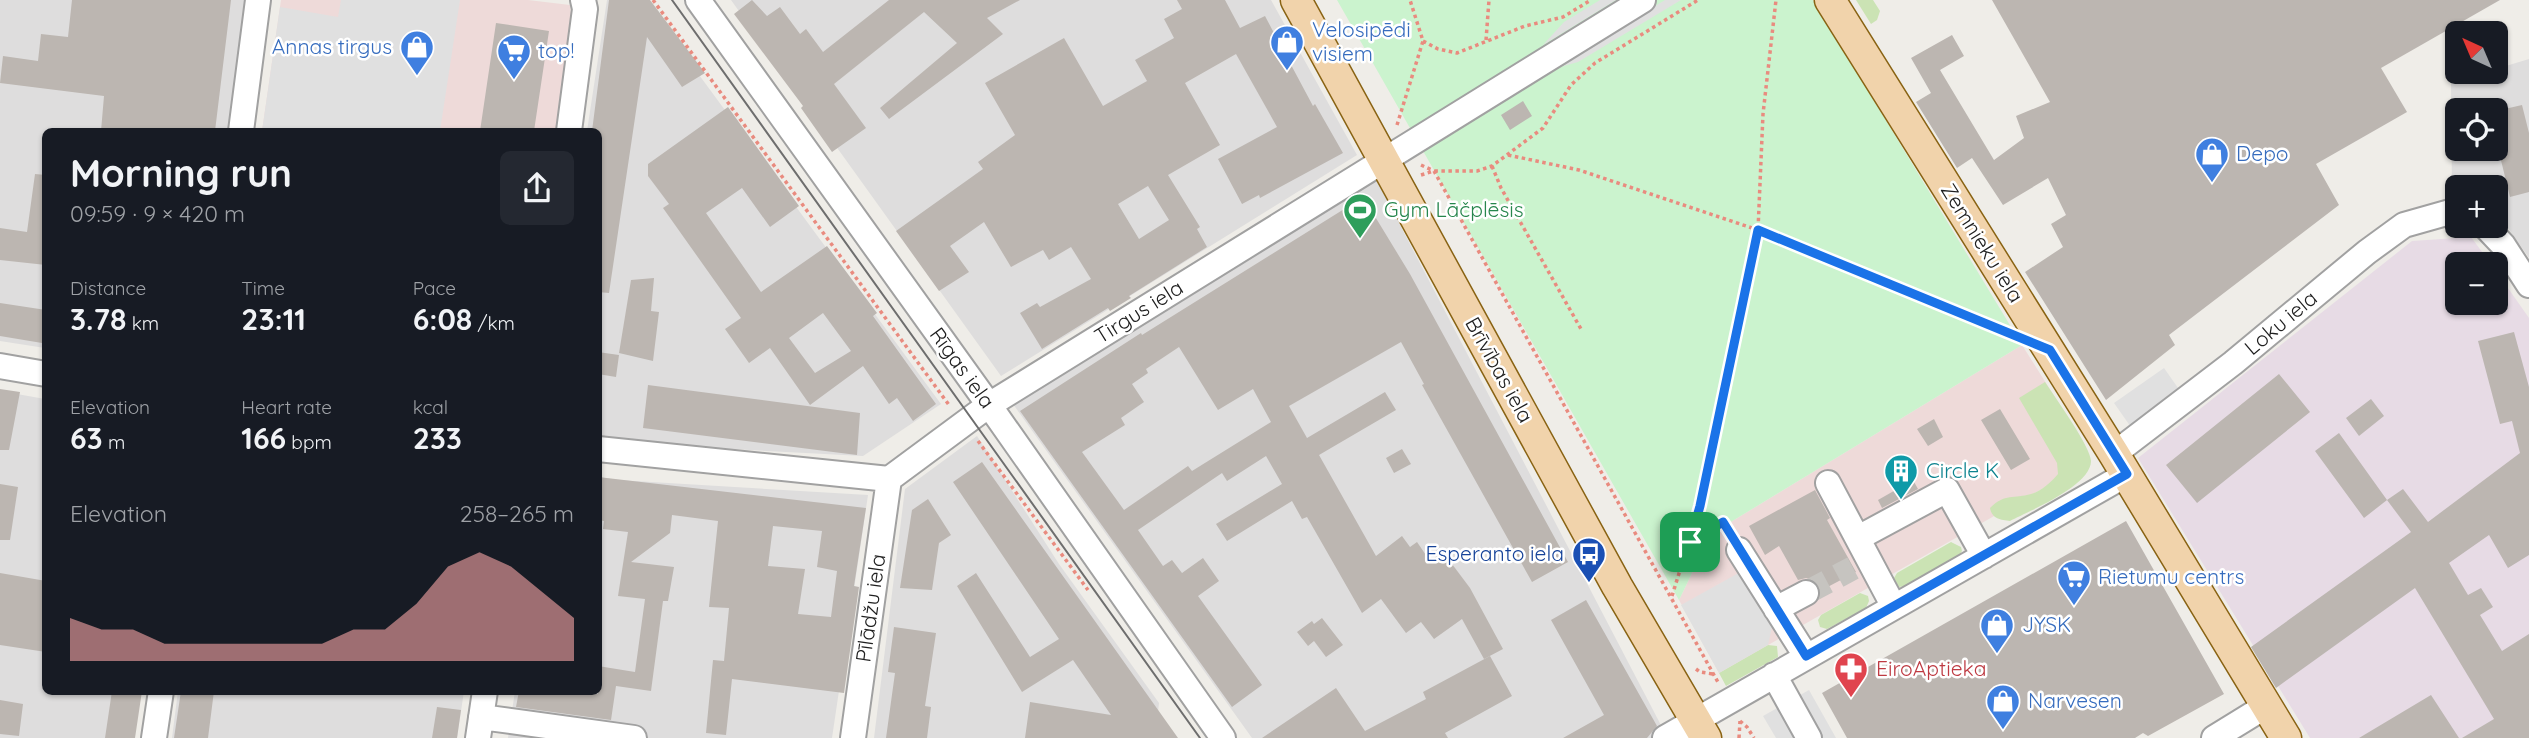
<!DOCTYPE html>
<html lang="en">
<head>
<meta charset="utf-8">
<style>
	body { margin:0; font-family:Quicksand,sans-serif; background:#242831; color:#f1f3f6; height:100vh; display:flex; flex-direction:column; font-size:26px; white-space:nowrap }
	* { box-sizing:border-box; margin:0 }
	p { font-size:23px; color:#9ea1a6 }
	.icon { flex:none; width:38px; height:38px; fill:none; stroke:currentColor; stroke-width:2; stroke-linecap:round; stroke-linejoin:round }
	.map { position:relative; flex:1; overflow:hidden }
	.panel { position:absolute; left:42px; top:128px; width:560px; height:567px; display:flex; flex-direction:column; background:#171b24; border-radius:10px; box-shadow:0 2px 5px #0004 }
	.panel>* { flex:none }
	.needle { width:46px; rotate:316deg }
	.tools { position:absolute; left:2445px; top:21px; display:grid; gap:14px }
	.tools a { display:grid; place-items:center; width:63px; height:63px; border-radius:10px; background:#171b24; box-shadow:0 2px 5px #0004; font-size:35px }
	.pin { position:absolute; display:grid; place-items:center; width:60px; height:60px; color:#fff; margin:-30px; border-radius:14px; box-shadow:0 4px 10px #0006 }
	.round { display:grid; place-items:center; flex:none; width:74px; height:74px; border-radius:10px; background:#242831 }
	.summary { display:flex; align-items:center; justify-content:space-between; height:119px; padding:0 28px }
	h1 { font-size:38px; font-weight:800; line-height:52px }
	.metrics { display:grid; grid-template-columns:repeat(3,1fr); gap:10px; height:119px; padding:7px 28px }
	.metrics div { display:grid; align-content:center }
	.metrics b { font-size:30px; font-weight:800 }
	.metrics small { font-size:19px; font-weight:400 }
	.metrics p { font-size:19px }
	.chart { height:196px; padding:14px 28px }
	.chart p { display:flex; justify-content:space-between }
	.chart svg { width:100%; height:126px; margin-top:7px; fill:#d79293; opacity:.7 }
	.map>svg:first-child { display:block }
</style>
</head>
<body>
<div class="map">
<svg width="2529" height="738" viewBox="0 0 2529 738">
	<rect width="100%" height="100%" fill="#efede8"/>
	<path fill="#dedddd" fill-rule="evenodd" d="M0 0H248L229 131H46L45 348 0 341Z
		M607 0H644L941 404 863 456 599 442 598 131H587Z
		M731 0H1271L1357 155 1001 376Z
		M2529 59V258L2496 211V187H2457V197L2452 195 2451 82 2486 72H2496V69ZM2457 110H2496V149H2457Z
		M1376 179 1664 731 1652 738H1252L1013 404Z
		M0 391 45 399 46 691H141L134 738H0Z
		M977 436 1059 564 1159 703 1155 738H874L905 489Z
		M599 477 618 480 868 495 832 738H508L515 691H598Z
		M178 691H464L457 738H172Z"/>
	<path fill="#eedad9" d="M281 0H528L570 5 572 23 557 131H262Z
		M2022 345 2085 445 2066 475 1719 673 1679 600 1711 534Z"/>
	<path fill="#e7dbe5" d="M2471 237 2491 264H2457V303H2496V271L2529 318V738H2310L2138 458 2412 241Z"/>
	<path fill="#cbe3b4" d="M1856 0H1873L1880 11 1877 20 1871 24Z
		M2045 382C2054 396 2091 447 2091 461 2091 486 2029 511 2010 521 2001 520 1992 519 1990 508 2005 493 2014 499 2031 494 2042 491 2051 482 2058 474L2057 463 2019 398Z
		M1951 542 1961 547 1962 551 1958 557 1905 586 1899 587 1894 578 1897 573Z
		M1860 593 1868 596 1869 601 1866 608 1827 629 1820 627 1818 620 1821 615Z
		M1768 645 1777 646 1778 657 1726 686 1719 673Z"/>
	<path fill="#cbf3ce" d="M1337 0H1813L2022 345 1711 534 1679 600Z"/>
	<path fill="#e0e0e0" d="M341 0H460L440 131H262L280 7 338 17Z
		M1600 0H1616L1543 45 1564 22Z
		M1665 0H1681L1578 62 1553 69Z
		M2164 368 2183 395 2133 430 2114 403Z
		M1744 570 1773 623 1768 645 1719 673 1681 605Z
		M1809 690 1836 738H1776L1763 716Z"/>
	<path fill="#bcb6b1" fill-rule="evenodd" d="M72 0H231L215 131H101L104 96 0 83 3 56 38 61 41 34 68 37Z
		M609 0H650L705 73 682 87 647 37 609 293 598 292V131H592Z
		M752 0 767 16 780 7 800 34 806 29 823 52 889 0H1020L987 18 1003 34 889 119 880 108 957 43 924 12 834 84 866 128 832 152 801 108 803 106 734 14Z
		M1177 0H1225L1240 28 1265 16 1313 106 1315 104 1343 153 1260 198 1259 195 1242 204 1218 159 1277 127 1236 54 1185 83 1220 145 1168 175 1200 227 1197 229 1207 247 1129 296 1131 298 1110 311 1108 308 1042 349 1020 313 1037 303 1040 307 1091 279 1071 247 1049 260 1043 250 1011 267 984 222 950 246 969 272 939 291 896 231 983 169 978 162 1015 135 985 83 1064 38 1103 106 1147 81 1135 60 1174 38 1164 19 1182 9ZM1148 186 1169 220 1139 239 1118 204Z
		M1992 0H2500L2381 68 2407 112 2316 164 2339 205 2169 335 2175 345 2106 400 2025 272 2063 247 2051 224 2066 215 2048 178 2003 205 1972 158 1957 168 1916 102 1931 93 1911 58 1952 35 1964 56 1940 70 1994 160 2024 138 2016 116 2050 102Z
		M496 23 549 31 534 131H480Z
		M1523 101 1532 116 1510 130 1501 115Z
		M2522 105 2529 133V192L2510 197 2496 140V111Z
		M728 107 799 206 770 227 742 188 706 213 761 292 827 246 877 313 873 316 936 404 913 421 897 398 889 404 863 366 810 405 770 348 749 363 725 329 741 318 663 208 669 204 648 176V164ZM823 313 851 351 815 373 789 338Z
		M35 174 46 175V265L0 260V228L27 232Z
		M1357 201 1368 205 1410 274 1568 562 1532 582 1422 385 1424 384 1401 342 1289 406 1307 438 1385 392 1396 410 1319 455 1376 556 1402 536 1410 547 1417 542 1430 561 1443 552 1470 588 1503 649 1484 659 1462 619 1434 639 1421 622 1406 633 1381 599 1362 613 1307 517 1302 519 1292 501 1227 541 1216 524 1282 484 1266 456 1227 481 1222 473 1138 530 1163 566 1172 560 1182 573 1203 558 1219 581 1198 596 1262 685 1232 707 1020 411 1141 333 1142 335ZM1179 347 1218 410 1253 389 1271 422 1192 471 1188 466 1124 510 1082 452 1125 425 1121 418 1144 402 1132 384 1148 373 1146 369Z
		M654 278 651 311 659 312 653 361 619 353 631 280Z
		M0 303 46 310 42 343 0 336Z
		M2514 332 2529 387V555L2508 568 2489 535 2449 563 2468 595 2481 588 2493 607 2480 615 2502 651 2529 634V738H2462L2494 719 2415 588 2276 688 2251 647 2411 532 2387 500 2403 489 2428 522 2520 453 2512 421 2500 424 2478 341Z
		M598 352 619 355 616 377 598 374Z
		M2279 374 2310 412 2197 503 2166 465Z
		M648 385 860 413 857 455 643 428Z
		M0 389 20 392 9 450H0Z
		M2371 399 2384 416 2359 436 2346 418Z
		M2000 409 2030 459 2011 470 1981 420Z
		M1934 419 1943 437 1928 446 1917 429Z
		M2339 433 2387 500 2364 518 2315 451Z
		M1402 449 1411 464 1394 473 1386 458Z
		M982 462 1178 738H1025L1030 702 1111 715 1073 660 1022 692 957 586 976 573 1030 657 1059 639 953 482Z
		M598 477 866 508 854 586 859 587 844 693 732 679 726 735 706 733 713 660 724 661 729 608 709 607 718 521 672 515 670 533 631 562 674 567 668 601H663L651 691 616 686 611 720 516 707 519 691H579L598 694V666L635 672 645 599 618 596 628 532 603 529 604 521 598 520ZM773 526 822 531 817 567 837 571 831 617 798 614 805 569 768 566Z
		M1913 480 1918 489 1882 508 1878 500Z
		M0 484 18 487 10 540H0Z
		M1815 490 1830 518 1827 520 1856 572 1820 591 1813 580 1806 578 1798 580 1779 546 1765 555 1749 526Z
		M928 499 951 535 939 543 932 590 900 588 912 510Z
		M2126 521 2224 694 2148 736 2143 733 2135 738H1847L1822 693Z
		M0 573 46 581V652L0 645Z
		M1586 600 1657 726 1647 738H1563L1604 715 1551 620Z
		M1322 618 1343 645 1326 657 1314 641 1308 646 1297 632 1312 621 1314 624Z
		M894 627 936 633 925 706 931 707 927 738H886L895 673 888 672Z
		M1490 656 1512 696 1445 733 1448 738H1262L1336 688 1365 731 1426 699 1423 692Z
		M112 691H142L135 738H105Z
		M181 691H214L208 738H174Z
		M2431 695 2459 738H2359Z
		M0 700 23 704 19 736 0 734Z
		M437 707 461 710 457 738H432Z"/>
	<g fill="none" stroke-linecap="round" stroke-linejoin="round">
		<path stroke="#c6c4c0" stroke-width="24" stroke-dasharray="24 12" stroke-linecap="butt" d="M1806 593 1853 568"/>
		<g stroke="#a1a1a1" stroke-width="28">
			<path id="minor" d="M698 0 989 405 1223 738
				M241 131 258 0
				M569 131 585 9 583 0
				M2485 226 2503 245 2529 285
				M0 366 46 374
				M598 449 889 479 989 405 1643 0
				M2114 454 2233 363 2367 252 2404 225 2450 212 2457 214
				M1828 483 1894 607
				M1858 538 1947 490 1984 556
				M1739 550 1806 656
				M1776 609 1806 593
				M1774 675 1809 738
				M481 717 634 738
				M154 738 161 691
				M478 738 485 691
				M853 738 889 479
				M1665 738 2127 474
				M2214 738 2266 706"/>
		</g>
		<g stroke="#896313" stroke-width="33">
			<path id="major" d="M1296 0 1617 586 1706 738
				M1830 0 2114 454 2286 738"/>
		</g>
		<path stroke="#e98b7f" stroke-width="3.5" stroke-dasharray="3.5 3.5" stroke-linecap="butt" d="M653 0 949 405
			M1486 40 1489 0
			M1423 41 1438 49 1457 53 1525 26 1563 17 1591 0
			M1397 125 1423 41 1410 0
			M1508 155 1579 170 1758 230 2009 333
			M1421 165 1434 171 1719 684
			M1492 166 1501 188 1581 329
			M1421 175 1434 171H1477L1492 166 1543 128 1571 85 1595 63 1698 0
			M978 441 1088 590
			M1692 541 1723 522 1729 533
			M1672 596 1700 506 1758 230 1763 114 1776 0
			M1696 669 1700 672 1713 674
			M1740 721 1747 727 1754 738
			M1739 738 1740 721"/>
		<use href="#minor" stroke="#fff" stroke-width="24"/>
		<use href="#major" stroke="#f1d3ab" stroke-width="30"/>
		<path stroke="#6e6e6e" stroke-width="2" d="M672 0 1200 738"/>
	</g>
	<g fill="none" stroke-linecap="round" stroke-linejoin="round">
		<g stroke="#fff" stroke-width="14">
			<path id="route" d="M1758 230 2050 350 2127 474 1806 656 1723 522 1690 542 1700 506Z"/>
		</g>
		<use href="#route" stroke="#1a73e8" stroke-width="9"/>
	</g>
	<defs>
		<g id="shop-pin" transform="scale(1.75)"><path d="M0 17L-7.5 6A9.5 9.5 0 1 1 7.5 6Z" fill="#3f7fe0" stroke="#fff"/><path d="M-5-2.5h2.3a2.7 3.5 0 0 1 5.4 0H5L5.5 6h-11ZM-1.5-2.5h3a1.5 2.3 0 0 0-3 0Z" fill="#fff"/></g>
		<g id="supermarket-pin" transform="scale(1.75)"><path d="M0 17L-7.5 6A9.5 9.5 0 1 1 7.5 6Z" fill="#3f7fe0" stroke="#fff"/><path d="M-6-5.5h2.5l.6 2H6L4.5 2H-2.5L-4.4-4H-6ZM-1.5 3.2a1.3 1.3 0 1 0 .1 0ZM3 3.2a1.3 1.3 0 1 0 .1 0Z" fill="#fff"/></g>
		<g id="stadium-pin" transform="scale(1.75)"><path d="M0 17L-7.5 6A9.5 9.5 0 1 1 7.5 6Z" fill="#2e9e5b" stroke="#fff"/><path d="M0-5a6.5 5 0 1 0 0 10a6.5 5 0 1 0 0-10ZM-3.5-1.8h7v3.6h-7Z" fill="#fff"/></g>
		<g id="building-pin" transform="scale(1.75)"><path d="M0 17L-7.5 6A9.5 9.5 0 1 1 7.5 6Z" fill="#0f9aa8" stroke="#fff"/><path d="M-4-6H4V6H1V3H-1V6H-4ZM-2.5-4.3h1.7v1.8h-1.7ZM.8-4.3h1.7v1.8H.8ZM-2.5-1h1.7V.8h-1.7ZM.8-1h1.7V.8H.8Z" fill="#fff"/></g>
		<g id="bus-pin" transform="scale(1.75)"><path d="M0 17L-7.5 6A9.5 9.5 0 1 1 7.5 6Z" fill="#1a4fb4" stroke="#fff"/><path d="M-5-6H5V4H4V6H2V4H-2V6H-4V4H-5ZM-3.5-4V0h7V-4ZM-3.5 1.2v1.5H-2V1.2ZM2 1.2v1.5H3.5V1.2Z" fill="#fff"/></g>
		<g id="pharmacy-pin" transform="scale(1.75)"><path d="M0 17L-7.5 6A9.5 9.5 0 1 1 7.5 6Z" fill="#e0444e" stroke="#fff"/><path d="M-2-6h4v4h4v4h-4v4h-4v-4h-4v-4h4Z" fill="#fff"/></g>
	</defs>
	<g fill-rule="evenodd">
		<use href="#shop-pin" x="1287" y="42"/>
		<use href="#shop-pin" x="417" y="47"/>
		<use href="#supermarket-pin" x="514" y="51"/>
		<use href="#shop-pin" x="2212" y="154"/>
		<use href="#stadium-pin" x="1360" y="210"/>
		<use href="#building-pin" x="1901" y="471"/>
		<use href="#bus-pin" x="1589" y="554"/>
		<use href="#supermarket-pin" x="2074" y="577"/>
		<use href="#shop-pin" x="1997" y="625"/>
		<use href="#pharmacy-pin" x="1851" y="669"/>
		<use href="#shop-pin" x="2003" y="701"/>
	</g>
	<g text-anchor="middle" stroke-width="5" stroke-linejoin="round" paint-order="stroke">
		<g font-size="21" fill="#366cbe" stroke="#fff" text-anchor="start">
			<text x="1312" y="37">Velosipēdi<tspan x="1312" dy="24">visiem</tspan></text>
			<text x="392" y="54" text-anchor="end">Annas tirgus</text>
			<text x="538" y="58">top!</text>
			<text x="2236" y="161">Depo</text>
			<text x="2098" y="584">Rietumu centrs</text>
			<text x="2022" y="632">JYSK</text>
			<text x="2028" y="708">Narvesen</text>
		</g>
		<g font-size="21" fill="#27864d" stroke="#fff" text-anchor="start">
			<text x="1384" y="217">Gym Lāčplēsis</text>
		</g>
		<g font-size="21" fill="#202020" stroke="#fff">
			<text transform="translate(1982 243) rotate(58)" y="7">Zemnieku iela</text>
			<text transform="translate(1139 312) rotate(-32)" y="7">Tirgus iela</text>
			<text transform="translate(2281 323) rotate(-40)" y="7">Loku iela</text>
			<text transform="translate(962 368) rotate(54)" y="7">Rīgas iela</text>
			<text transform="translate(1499 370) rotate(61)" y="7">Brīvības iela</text>
			<text transform="translate(871 608) rotate(-82)" y="7">Pīlādžu iela</text>
		</g>
		<g font-size="21" fill="#0d838f" stroke="#fff" text-anchor="start">
			<text x="1926" y="478">Circle K</text>
		</g>
		<g font-size="21" fill="#164399" stroke="#fff" text-anchor="end">
			<text x="1564" y="561">Esperanto iela</text>
		</g>
		<g font-size="21" fill="#be3a42" stroke="#fff" text-anchor="start">
			<text x="1876" y="676">EiroAptieka</text>
		</g>
	</g>
</svg>
<div class="tools">
<a><svg class="needle" viewBox="-14 -14 28 28"><path d="M0-13l5 13h-10z" fill="#e53935"/><path d="M0 13l5-13h-10z" fill="#9ea1a6"/></svg></a>
<a><svg class="icon" aria-label="locate" viewBox="0 0 24 24"><circle cx="12" cy="12" r="6"/><path d="M12 2v4M12 18v4M2 12h4M18 12h4"/></svg></a>
<a>+</a>
<a>−</a>
</div>
<div class="pin" style="left:1690px;top:542px;background:#1e9e55"><svg class="icon" aria-label="arrive" viewBox="0 0 24 24"><path d="M6 21V4h12l-3 4 3 4H6"/></svg></div>
<section class="panel">
<div class="summary"><div><h1>Morning run</h1><p>09:59 · 9 × 420 m</p></div><a class="round"><svg class="icon" aria-label="share" viewBox="0 0 24 24"><path d="M12 15V3M7 8l5-5 5 5M5 13v7h14v-7"/></svg></a></div>
<div class="metrics">
<div><p>Distance</p><b>3.78<small> km</small></b></div>
<div><p>Time</p><b>23:11</b></div>
<div><p>Pace</p><b>6:08<small> /km</small></b></div>
</div>
<div class="metrics">
<div><p>Elevation</p><b>63<small> m</small></b></div>
<div><p>Heart rate</p><b>166<small> bpm</small></b></div>
<div><p>kcal</p><b>233</b></div>
</div>
<div class="chart"><p><span>Elevation</span>258–265 m</p>
<svg viewBox="0 0 160 44" preserveAspectRatio="none"><path d="M0 44V29L10 33L20 33L30 38L40 38L50 38L60 38L70 38L80 38L90 33L100 33L110 24L120 11L130 6L140 11L150 20L160 29V44z"/></svg>
</div>
</section>
</div>
</body>
</html>
